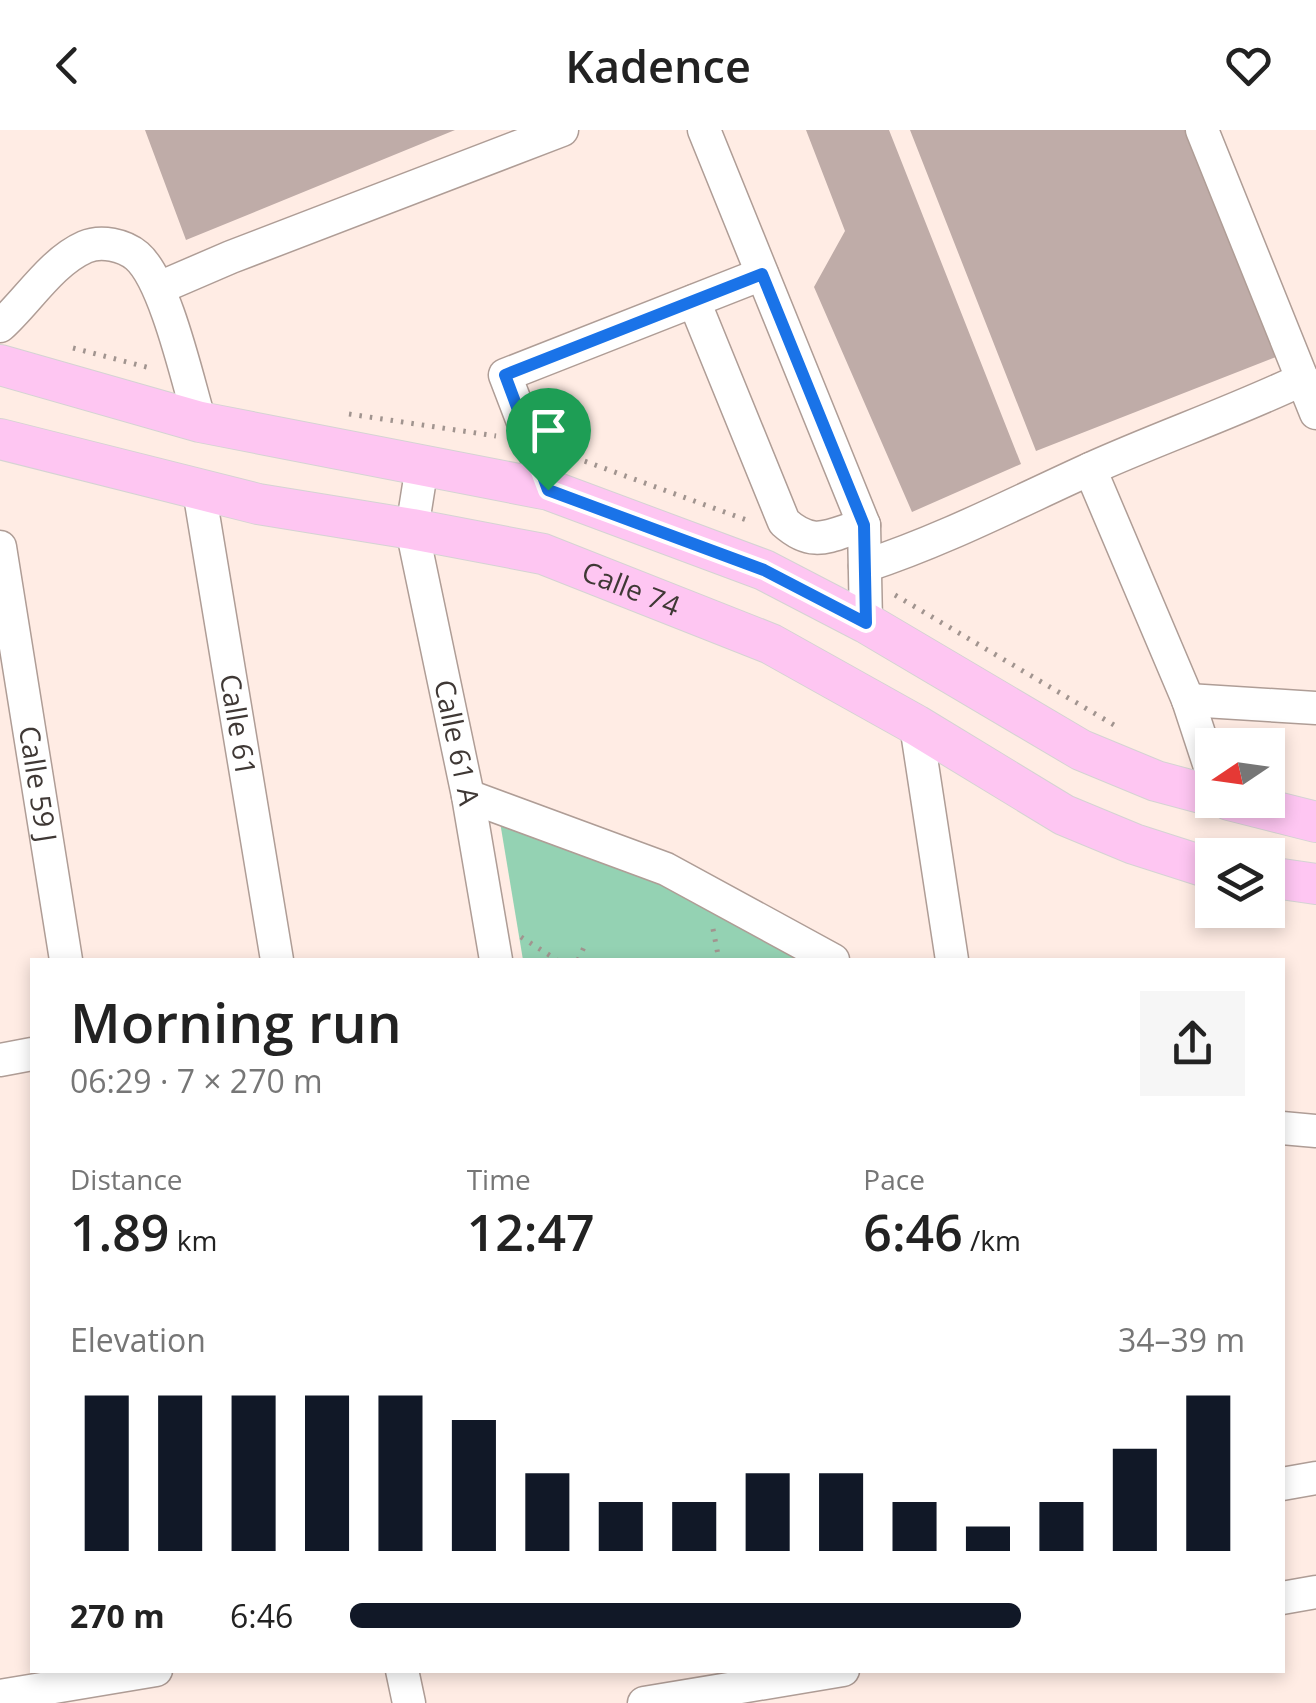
<!DOCTYPE html>
<html lang="en">
<head>
<meta charset="utf-8">
<style>
	body { margin:0; font-family:"Open Sans",sans-serif; background:#f6f6f6; color:#222; height:100vh; display:flex; flex-direction:column; font-size:38px; white-space:nowrap }
	* { box-sizing:border-box; margin:0 }
	p { font-size:32px; color:#767676 }
	.icon { flex:none; width:55px; height:55px; fill:none; stroke:currentColor; stroke-width:2; stroke-linecap:round; stroke-linejoin:round }
	.map { position:relative; flex:1; overflow:hidden }
	.side { position:absolute; left:30px; top:828px; width:1255px; height:715px; display:flex; flex-direction:column; background:#fff; border-radius:0px; box-shadow:0 5px 15px #0003 }
	.side>* { flex:none }
	.needle { width:65px; rotate:257deg }
	.buttons { position:absolute; left:1195px; top:598px; display:grid; gap:20px }
	.buttons a { display:grid; place-items:center; width:90px; height:90px; border-radius:0px; background:#fff; box-shadow:0 5px 15px #0003; font-size:50px }
	.pin { position:absolute; display:grid; place-items:center; width:85px; height:85px; color:#fff; margin:-102px -42px; border-radius:50% 50% 50% 0; rotate:-45deg; box-shadow:0 0 10px #0007 }
	.pin .icon { rotate:45deg }
	.round { display:grid; place-items:center; flex:none; width:105px; height:105px; border-radius:0px; background:#f6f6f6 }
	.head { display:flex; align-items:center; justify-content:space-between; height:170px; padding:0 40px }
	h1 { font-size:55px; font-weight:600; line-height:75px }
	.metrics { display:grid; grid-template-columns:repeat(3,1fr); gap:15px; height:170px; padding:10px 40px }
	.metrics div { display:grid; align-content:center }
	.metrics b { font-size:50px; font-weight:600 }
	.metrics small { font-size:28px; font-weight:400 }
	.metrics p { font-size:28px }
	.chart { height:280px; padding:20px 40px }
	.chart p { display:flex; justify-content:space-between }
	.chart svg { width:100%; height:180px; margin-top:10px; stroke:#111827; stroke-width:6 }
	ul { padding:0 40px; list-style:none; font-size:32px }
	li { display:grid; grid-template-columns:160px 120px 1fr; align-items:center; height:75px }
	li i { height:25px; border-radius:12px; background:#111827 }
	header { display:flex; justify-content:space-between; align-items:center; height:130px; padding:0 40px; background:#fff; font-size:45px; font-weight:600 }
	.map>svg:first-child { display:block }
</style>
</head>
<body>
<header><svg class="icon" aria-label="back" viewBox="0 0 24 24"><path d="M15 5l-7 7 7 7"/></svg>Kadence<svg class="icon" aria-label="heart" viewBox="0 0 24 24"><path d="M12 20l-8-8c-3-5 5-10 8-4 3-6 11-1 8 4z"/></svg></header>
<div class="map">
<svg width="1316" height="1573" viewBox="0 0 1316 1573">
	<rect width="100%" height="100%" fill="#ffece4"/>
	<path fill="#94d2b3" d="M500 692 709 773 800 830H523Z"/>
	<path fill="#bfaca8" d="M145 0H455L186 110Z
		M806 0H889L1021 334 912 382 814 157 845 101Z
		M910 0H1187L1276 227 1036 321Z"/>
	<g fill="none" stroke-linecap="round" stroke-linejoin="round">
		<g stroke="#af9d96" stroke-width="35">
			<g id="minor">
				<path d="M704 0 864 395 866 493"/>
				<path d="M1202 0 1316 283"/>
				<path d="M159 158 231 127 562 0"/>
				<path d="M694 171 784 392C814 419 829 405 864 395"/>
				<path d="M0 196C27 172 51 132 85 117 101 110 124 115 137 126 166 151 188 253 200 292"/>
				<path id="s1" d="M422 336 412 399 468 666 496 830"/>
				<path d="M1090 339 1188 570 1212 643"/>
				<path id="s2" d="M199 360 277 830"/>
				<path d="M549 360 505 245 762 144"/>
				<path id="s3" d="M0 417 66 830"/>
				<path d="M865 436C944 410 1015 373 1090 339 1161 307 1234 282 1303 249"/>
				<path d="M1188 570 1316 578"/>
				<path d="M916 595 952 830"/>
				<path d="M468 666 666 739 833 830"/>
				<path d="M0 930 32 924"/>
				<path d="M1282 998 1316 1001"/>
				<path d="M1282 1354 1316 1348"/>
				<path d="M1282 1468 1316 1462"/>
				<path d="M402 1540 409 1573"/>
				<path d="M0 1566 156 1540"/>
				<path d="M644 1573 843 1540"/>
			</g>
		</g>
		<g stroke="#d5d3d3" stroke-width="42">
			<g id="major">
				<path d="M0 235 200 292 549 360 764 440 866 493 1081 620 1156 651 1212 666"/>
				<path id="s4" d="M0 309 258 374 412 399 543 424 771 514 916 595 1064 685 1134 714 1212 739"/>
				<path d="M1229 670 1316 692"/>
				<path d="M1268 747 1316 754"/>
			</g>
		</g>
		<path stroke="#a1948f" stroke-width="5" stroke-dasharray="2.5 8" stroke-linecap="butt" d="M73 218 154 239
			M349 284 496 306
			M565 324 752 392
			M895 465 1114 595
			M713 799 719 830
			M521 807 557 830
			M578 830 585 815"/>
		<use href="#minor" stroke="#fff" stroke-width="32"/>
		<use href="#major" stroke="#fec6f2" stroke-width="40"/>
	</g>
	<g fill="none" stroke-linecap="round" stroke-linejoin="round">
		<g stroke="#fff" stroke-width="20">
			<path id="route" d="M762 144 864 395 866 493 764 440 548 360 505 245Z"/>
		</g>
		<use href="#route" stroke="#1a73e8" stroke-width="12"/>
	</g>
	<g text-anchor="middle" stroke-width="9" stroke-linejoin="round" paint-order="stroke">
		<g font-size="28" fill="#3f3835" stroke="#fefefe">
			<text dy="10" stroke="none"><textPath href="#s4" startOffset="650">Calle 74</textPath></text>
			<text dy="10" stroke="none"><textPath href="#s2" startOffset="238">Calle 61</textPath></text>
			<text dy="10" stroke="none"><textPath href="#s1" startOffset="282">Calle 61 A</textPath></text>
			<text dy="10" stroke="none"><textPath href="#s3" startOffset="240">Calle 59 J</textPath></text>
		</g>
	</g>
</svg>
<div class="buttons">
<a><svg class="needle" viewBox="-14 -14 28 28"><path d="M0-13l5 13h-10z" fill="#e53935"/><path d="M0 13l5-13h-10z" fill="#767676"/></svg></a>
<a><svg class="icon" aria-label="layers" viewBox="0 0 24 24"><path d="M12 4l9 5-9 5-9-5zM3 14l9 5 9-5"/></svg></a>
</div>
<div class="pin" style="left:548px;top:360px;background:#1e9e55"><svg class="icon" aria-label="arrive" viewBox="0 0 24 24"><path d="M6 21V4h12l-3 4 3 4H6"/></svg></div>
<section class="side">
<div class="head"><div><h1>Morning run</h1><p>06:29 · 7 × 270 m</p></div><a class="round"><svg class="icon" aria-label="share" viewBox="0 0 24 24"><path d="M12 15V3M7 8l5-5 5 5M5 13v7h14v-7"/></svg></a></div>
<div class="metrics">
<div><p>Distance</p><b>1.89<small> km</small></b></div>
<div><p>Time</p><b>12:47</b></div>
<div><p>Pace</p><b>6:46<small> /km</small></b></div>
</div>
<div class="chart"><p><span>Elevation</span>34–39 m</p>
<svg viewBox="0 0 160 44" preserveAspectRatio="none"><path d="M5 44V6M15 44V6M25 44V6M35 44V6M45 44V6M55 44V12M65 44V25M75 44V32M85 44V32M95 44V25M105 44V25M115 44V32M125 44V38M135 44V32M145 44V19M155 44V6"/></svg>
</div>
<ul>
<li><b>270 m</b>6:46<i style="width:75%"></i></li>
</ul>
</section>
</div>
</body>
</html>
